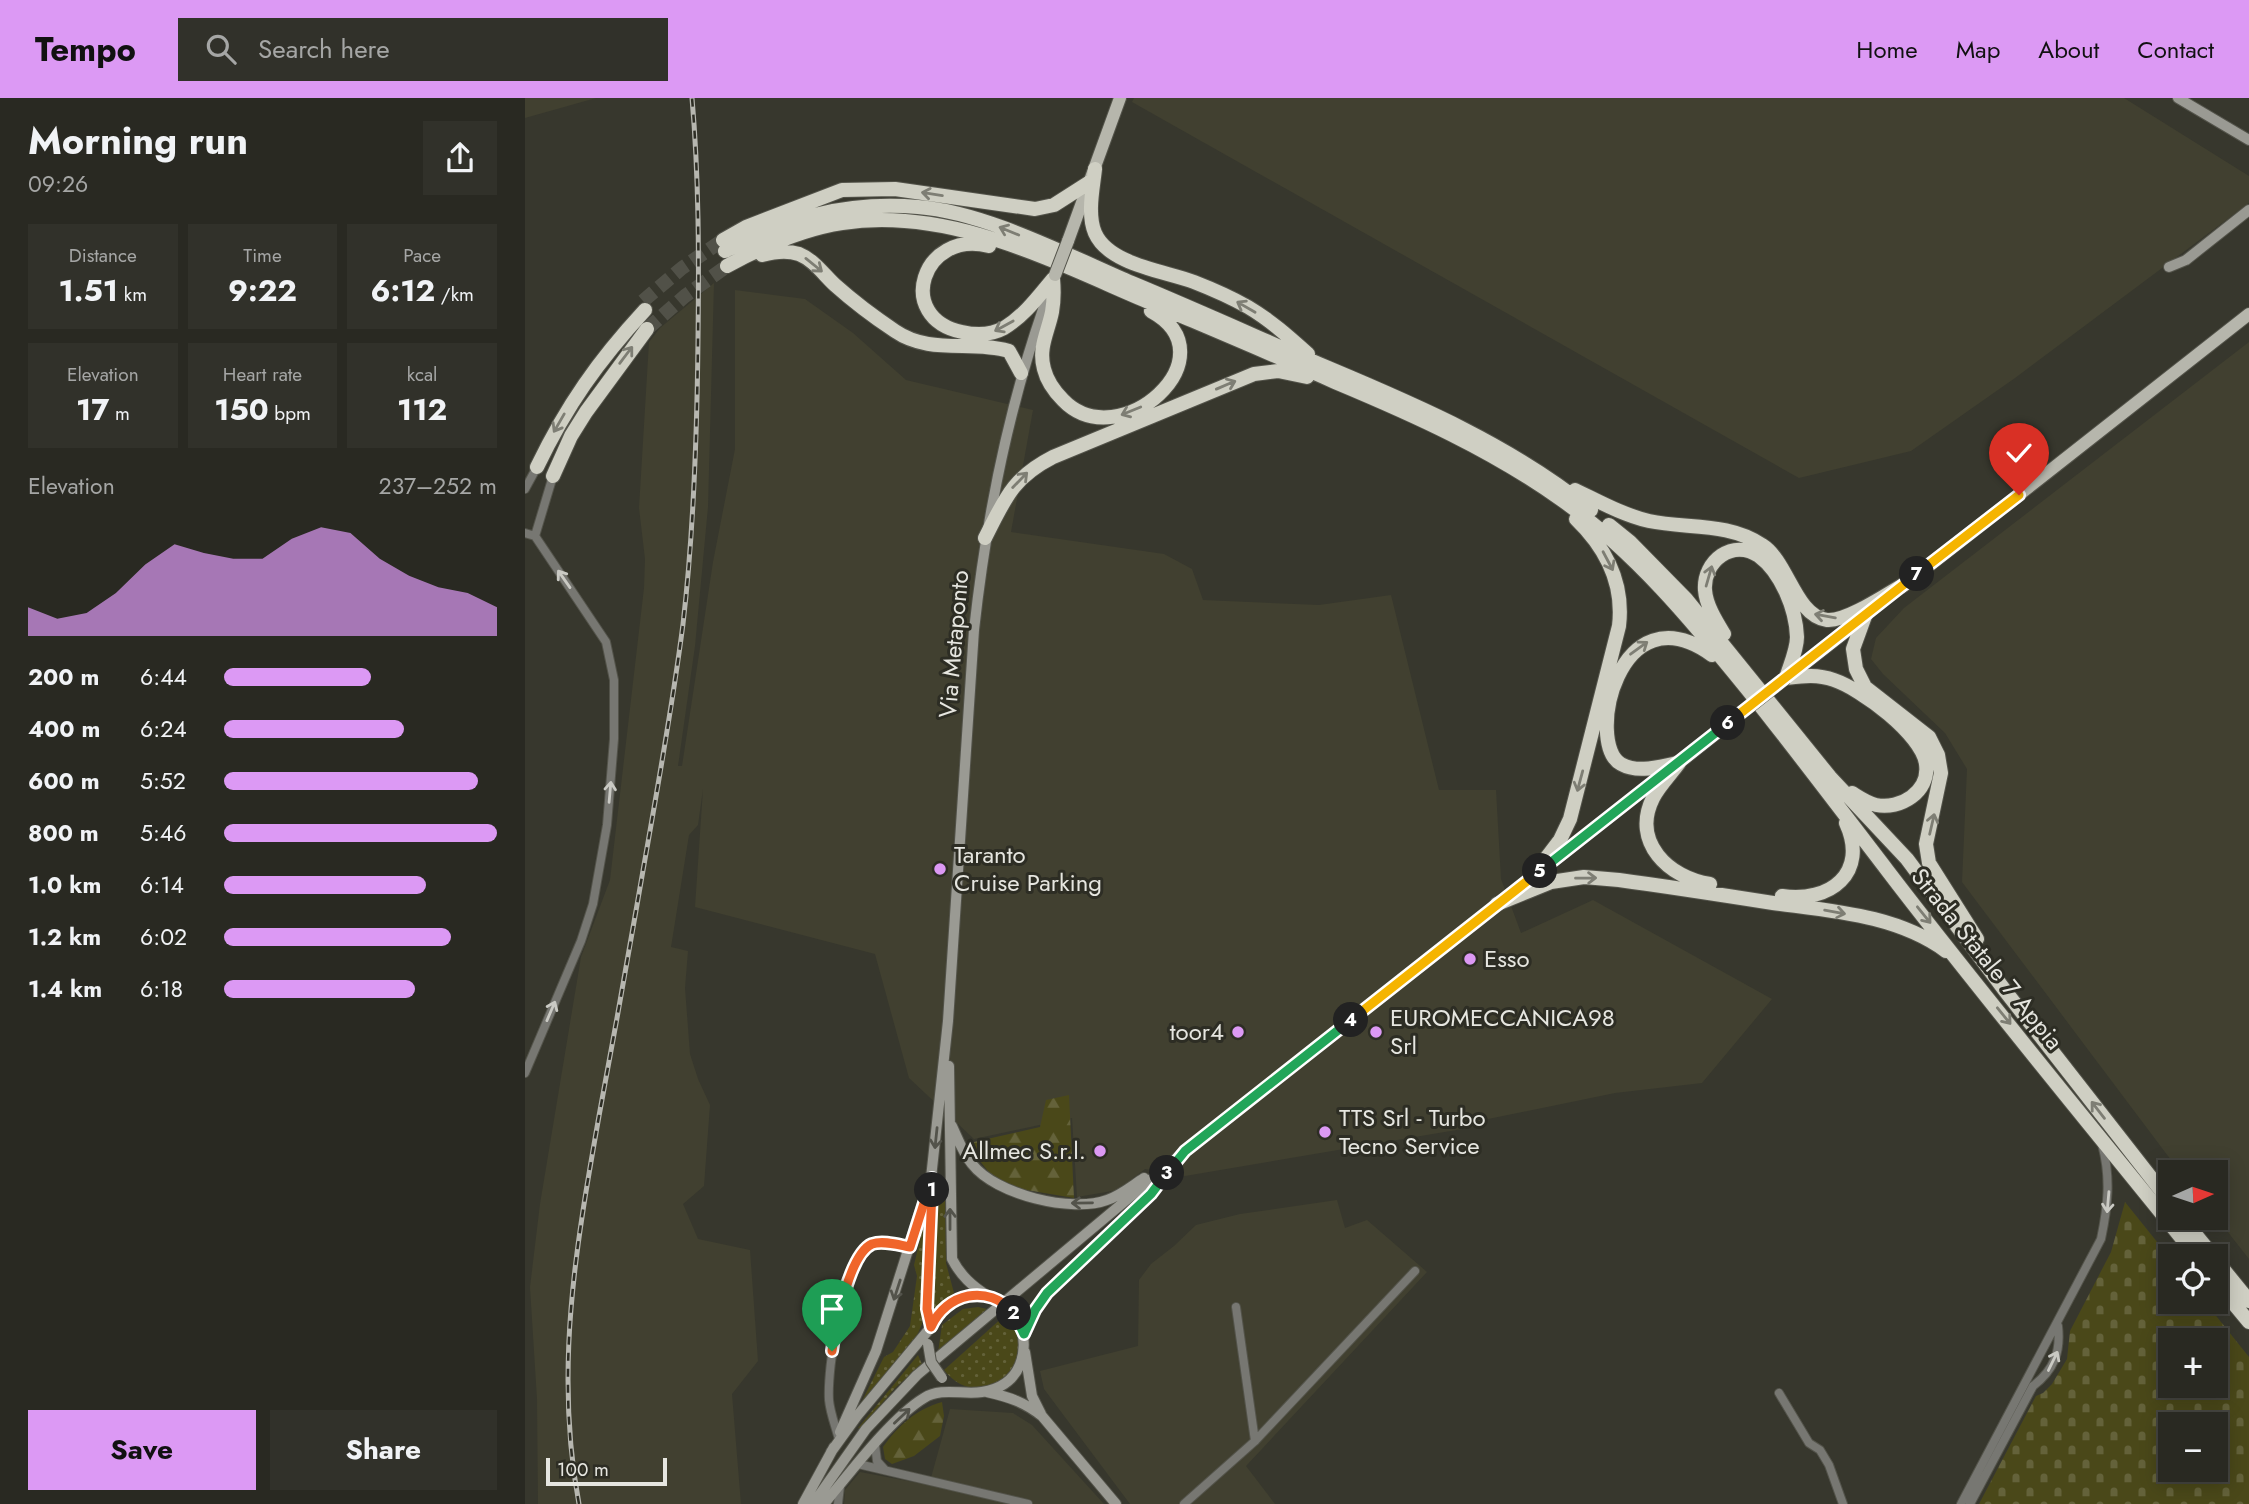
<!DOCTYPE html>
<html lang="en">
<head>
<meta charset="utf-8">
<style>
	body { margin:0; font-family:Jost,sans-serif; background:#31312a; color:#f1f3f6; height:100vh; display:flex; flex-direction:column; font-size:26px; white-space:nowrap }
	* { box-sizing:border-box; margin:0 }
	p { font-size:23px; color:#a5a6a5 }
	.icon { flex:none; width:38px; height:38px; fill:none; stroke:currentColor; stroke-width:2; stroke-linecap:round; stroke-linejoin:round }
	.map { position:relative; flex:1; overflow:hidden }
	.details { display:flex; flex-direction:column; background:#292922; width:525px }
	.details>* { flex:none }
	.needle { width:46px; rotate:87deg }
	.controls { position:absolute; left:1633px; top:1062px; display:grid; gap:14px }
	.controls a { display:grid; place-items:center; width:70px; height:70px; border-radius:0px; background:#292922; box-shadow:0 4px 18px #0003,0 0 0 2px #454540; font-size:35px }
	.scale { position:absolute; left:21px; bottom:18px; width:121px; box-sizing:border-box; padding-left:7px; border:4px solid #e6e6e0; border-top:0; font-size:19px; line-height:24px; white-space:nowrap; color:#e6e6e0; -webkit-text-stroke:5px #2d2d24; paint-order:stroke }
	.pin { position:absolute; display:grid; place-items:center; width:60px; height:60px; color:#fff; margin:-72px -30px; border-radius:50% 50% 50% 0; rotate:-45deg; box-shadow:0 0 7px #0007 }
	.pin .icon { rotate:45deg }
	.km { position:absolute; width:35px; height:35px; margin:-18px; border-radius:50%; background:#222; color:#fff; font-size:19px; line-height:35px; text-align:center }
	.round { display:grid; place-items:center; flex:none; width:74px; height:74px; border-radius:0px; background:#31312a }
	.head { display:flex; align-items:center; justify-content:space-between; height:119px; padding:0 28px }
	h1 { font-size:38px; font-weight:700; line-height:52px }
	.figures { display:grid; grid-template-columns:repeat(3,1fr); gap:10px; height:119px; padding:7px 28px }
	.figures div { display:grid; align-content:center; border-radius:0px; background:#31312a; text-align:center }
	.figures b { font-size:30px; font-weight:700 }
	.figures small { font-size:19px; font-weight:400 }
	.figures p { font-size:19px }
	.chart { height:196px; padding:14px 28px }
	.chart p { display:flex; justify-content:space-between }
	.chart svg { width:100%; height:126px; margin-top:7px; fill:#dc99f4; opacity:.7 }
	.primary-button { display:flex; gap:14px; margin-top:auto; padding:14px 28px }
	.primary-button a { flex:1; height:80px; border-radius:0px; background:#dc99f4; color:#111; font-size:28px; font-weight:700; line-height:80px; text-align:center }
	.primary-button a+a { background:#31312a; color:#f1f3f6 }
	ul { padding:0 28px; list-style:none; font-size:23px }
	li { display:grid; grid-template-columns:112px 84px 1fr; align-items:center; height:52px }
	li i { height:18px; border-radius:9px; background:#dc99f4 }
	header { display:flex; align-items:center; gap:42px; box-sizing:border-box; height:98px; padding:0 35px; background:#dc99f4; color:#111 }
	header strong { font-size:33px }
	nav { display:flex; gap:38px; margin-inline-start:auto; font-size:24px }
	.search { width:490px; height:63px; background:#31312a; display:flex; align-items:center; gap:18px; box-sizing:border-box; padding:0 24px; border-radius:0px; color:#a5a6a5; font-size:26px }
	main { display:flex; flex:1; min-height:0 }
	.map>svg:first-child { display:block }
</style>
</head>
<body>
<header>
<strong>Tempo</strong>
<div class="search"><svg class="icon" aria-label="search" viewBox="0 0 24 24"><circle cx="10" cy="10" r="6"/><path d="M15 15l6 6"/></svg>Search here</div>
<nav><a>Home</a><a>Map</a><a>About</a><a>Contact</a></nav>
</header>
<main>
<section class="details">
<div class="head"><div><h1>Morning run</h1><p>09:26</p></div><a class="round"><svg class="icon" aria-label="share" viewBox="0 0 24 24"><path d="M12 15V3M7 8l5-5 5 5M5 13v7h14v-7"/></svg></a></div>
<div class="figures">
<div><p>Distance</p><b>1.51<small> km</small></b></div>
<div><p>Time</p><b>9:22</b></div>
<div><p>Pace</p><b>6:12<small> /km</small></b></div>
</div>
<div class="figures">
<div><p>Elevation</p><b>17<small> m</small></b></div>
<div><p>Heart rate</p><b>150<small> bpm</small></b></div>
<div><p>kcal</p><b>112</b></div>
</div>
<div class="chart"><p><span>Elevation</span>237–252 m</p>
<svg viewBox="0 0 160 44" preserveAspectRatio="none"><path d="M0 44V34L10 38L20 36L30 29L40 19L50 12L60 15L70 17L80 17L90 10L100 6L110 8L120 17L130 23L140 27L150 29L160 34V44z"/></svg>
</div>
<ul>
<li><b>200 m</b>6:44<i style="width:54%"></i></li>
<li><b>400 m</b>6:24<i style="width:66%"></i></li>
<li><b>600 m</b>5:52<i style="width:93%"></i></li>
<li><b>800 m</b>5:46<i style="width:100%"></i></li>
<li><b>1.0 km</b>6:14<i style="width:74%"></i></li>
<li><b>1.2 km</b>6:02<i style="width:83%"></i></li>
<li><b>1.4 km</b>6:18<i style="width:70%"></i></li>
</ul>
<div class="primary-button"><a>Save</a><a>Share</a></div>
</section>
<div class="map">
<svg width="1724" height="1406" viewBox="0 0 1724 1406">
	<defs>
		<pattern id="grass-dots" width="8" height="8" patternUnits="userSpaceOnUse" patternTransform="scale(1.75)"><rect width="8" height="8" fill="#4a4819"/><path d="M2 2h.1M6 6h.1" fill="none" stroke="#64623a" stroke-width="1.8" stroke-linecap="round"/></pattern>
		<pattern id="forest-firs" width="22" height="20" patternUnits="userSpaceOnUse" patternTransform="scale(1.75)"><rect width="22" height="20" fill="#4a4819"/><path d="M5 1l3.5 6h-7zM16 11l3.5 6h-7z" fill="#64623a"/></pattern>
		<pattern id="cemetery-stones" width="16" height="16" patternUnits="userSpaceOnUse" patternTransform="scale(1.75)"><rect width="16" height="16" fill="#4a4819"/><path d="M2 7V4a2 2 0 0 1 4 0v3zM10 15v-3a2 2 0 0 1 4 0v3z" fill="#64623a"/></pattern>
	</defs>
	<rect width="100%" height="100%" fill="#37372d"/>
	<path fill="#414030" d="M0 0H71L0 20Z
		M609 0H1599L1724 78V105L1490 280 1386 353 1274 380 607 4Z
		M189 185 183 409 170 548 153 668H157L188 464 210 351V192L280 201 328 235 381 282 508 312 486 434 639 456 667 471 678 502 794 507 866 497 914 692H971L976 781 996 835 1068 802 1247 901 1177 985 1090 995 963 1021 955 1028 660 1078 620 1071 593 1092 552 1099 547 1020 449 1041 384 980 350 856 170 809 178 691 173 727 164 737 146 849 163 853 160 890 165 956 173 981 185 1007 179 1088 158 1106 173 1141 225 1152 233 1263 207 1296 216 1406H13L12 1301 5 1189 15 1106 56 859 85 782 119 490 120 461 114 410 124 244 135 230Z
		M1724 244V1161L1691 1119 1690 1074H1655L1437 784 1442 671 1420 635 1358 576 1346 561 1351 540 1379 510Z
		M812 1102 820 1130 842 1122 902 1174 721 1368 750 1406H605L519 1291 515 1273 613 1248 614 1182 626 1166 649 1148 671 1127 715 1116Z
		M425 1311 488 1315 507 1327 579 1406H319L320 1392 335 1374 404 1387Z"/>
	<path fill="url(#grass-dots)" d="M412 1089H420L421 1165 429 1195 408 1211Z
		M401 1117 397 1226 390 1242 334 1309 359 1259 368 1254 385 1228 392 1178 389 1167Z
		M453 1209 462 1211 413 1254 417 1227 438 1211Z
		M478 1219C524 1254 459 1323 419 1272Z
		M393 1257 397 1266 370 1290 335 1331 333 1330Z"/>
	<path fill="url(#forest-firs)" d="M544 997 549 1100 489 1090 466 1077 448 1054 449 1044 515 1029 521 1002Z
		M417 1304 419 1318 415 1338 389 1358 367 1366 360 1361 358 1349C374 1327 390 1312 417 1304Z"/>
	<path fill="url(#cemetery-stones)" fill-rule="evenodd" d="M1600 1104 1645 1160V1204H1680L1724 1259V1406H1454L1511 1298 1518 1295 1527 1286 1542 1261 1545 1233 1586 1154ZM1645 1242H1690V1288H1645ZM1645 1326H1690V1372H1645Z"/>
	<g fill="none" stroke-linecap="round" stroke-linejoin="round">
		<path stroke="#515148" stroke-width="14" stroke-dasharray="14 7" stroke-linecap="butt" d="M118 203 157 170 198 142
			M122 231 160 198 202 168"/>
		<g stroke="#53534a" stroke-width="10">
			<path id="street" d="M0 391 12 369
				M0 435 10 438 81 544 89 582V641L82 727 68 806 56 843 0 975
				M10 438 28 378
				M711 1209 730 1343
				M1254 1295 1284 1345 1295 1352 1304 1367 1318 1406
				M313 1338C310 1327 305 1314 304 1302 302 1273 317 1157 348 1146 359 1142 374 1147 385 1149
				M350 1347 352 1363 360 1372
				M333 1366 503 1406
				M313 1406 315 1388
				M659 1406 730 1343 890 1173
				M1436 1406 1576 1141C1583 1108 1586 1080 1577 1046
				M1445 1406 1508 1288C1529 1272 1536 1254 1533 1228"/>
		</g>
		<g stroke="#53534a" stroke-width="12">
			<path id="secondary" d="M1653 0 1724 42
				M1644 169 1661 162 1724 112
				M424 968 427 1161C436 1178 447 1188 463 1198
				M427 1028C433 1041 438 1055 447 1066 471 1097 547 1115 582 1102 595 1098 608 1087 619 1080
				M405 1231C415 1206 435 1195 461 1198
				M499 1235 510 1211 522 1195 626 1096 645 1072
				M500 1254 507 1298 516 1316
				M462 1294C484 1299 499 1304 517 1318L591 1406
				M315 1334 351 1253 404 1086
				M306 1354 332 1318 406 1229 402 1211 406 1080 423 923 449 532C462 414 485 300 526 189
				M278 1406 309 1349
				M288 1406 341 1331 392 1277 660 1053 1141 675
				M299 1406C325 1375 366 1320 399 1300 416 1289 438 1297 457 1294 497 1288 506 1252 493 1220"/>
		</g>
		<g stroke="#53534a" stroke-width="14">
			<path id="primary" d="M543 143 595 0
				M1377 489 1724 216
				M1261 580 1341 518
				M1154 665 1205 624"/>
		</g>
		<g stroke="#53534a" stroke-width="16">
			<path id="highway" d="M570 71C568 90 562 116 570 135 584 167 640 173 669 184 687 191 707 200 723 209 745 222 764 239 783 256
				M198 142 221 129 317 92 370 91 510 111 529 107 565 84
				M464 148C397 131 369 220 437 234 450 237 466 237 479 230 499 218 513 199 528 181
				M200 153C265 120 319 103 393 109 460 114 544 158 607 185 672 212 736 241 801 269 894 308 987 348 1066 412
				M237 157C248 154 262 152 274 156 289 162 299 177 310 187 329 204 349 219 370 233 405 257 446 242 484 253L496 275
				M202 168C237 149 277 131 317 125 425 108 531 165 626 205 687 231 749 257 810 284 889 317 967 352 1037 402 1110 454 1167 523 1223 592 1270 651 1316 712 1362 772 1462 903 1568 1030 1671 1158
				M528 181C529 192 529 203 527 214 523 234 513 250 519 271 522 283 529 293 538 302 594 360 709 258 626 213
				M12 369C42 307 73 263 120 212
				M28 378 46 338 61 314 122 231
				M1050 392C1073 403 1098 417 1124 423 1162 431 1203 424 1237 447 1263 463 1270 518 1302 522 1322 524 1365 494 1383 484
				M1084 427 1105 444 1161 501 1305 679 1382 761 1481 894 1645 1104
				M460 440C480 401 487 380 528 359L729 276 753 273 782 279
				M1340 518 1328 551 1331 571 1340 589 1404 639 1413 657 1416 675 1401 746 1404 765 1452 841
				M1199 536C1191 523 1181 507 1180 492 1178 463 1208 440 1234 458 1256 474 1271 511 1272 539 1272 552 1265 567 1261 580 1278 578 1292 576 1309 582 1336 591 1397 636 1401 666 1405 694 1375 712 1351 707 1342 705 1335 700 1327 695
				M1154 665C1146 676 1134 688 1128 700 1106 744 1144 780 1185 786
				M1154 665C1136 668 1114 676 1096 666 1060 646 1093 489 1187 557
				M1006 780 1035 742 1045 721 1094 528C1099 486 1081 450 1051 421
				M1257 798C1305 805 1344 775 1321 725
				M972 806 1026 784 1059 779 1094 782C1146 789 1197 797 1248 805 1307 813 1372 817 1421 853
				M1657 1120 1688 1158
				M1690 1161 1724 1203
				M1690 1183 1724 1224"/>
		</g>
		<use href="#street" stroke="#777772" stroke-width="8"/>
		<use href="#secondary" stroke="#9a9a93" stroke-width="10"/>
		<use href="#primary" stroke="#b6b6ac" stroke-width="12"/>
		<use href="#highway" stroke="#cfcfc3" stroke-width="14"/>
		<g stroke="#b7b7b0" stroke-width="5">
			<path id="rail" d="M54 1406C29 1273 51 1148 74 1018 87 948 100 877 112 807 128 714 146 620 158 526 169 432 172 337 173 242 174 161 174 80 167 0"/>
		</g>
		<use href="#rail" stroke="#2d2d24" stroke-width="2.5" stroke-dasharray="8" stroke-linecap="butt"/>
		<g stroke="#53534a" stroke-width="12" stroke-linecap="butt">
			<path id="secondary-bridge" d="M463 1198 479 1205 493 1220
				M403 1246 406 1264 417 1280"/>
		</g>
		<g stroke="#53534a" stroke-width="14" stroke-linecap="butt">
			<path id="primary-bridge" d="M530 177 543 143
				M1205 624 1261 580"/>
		</g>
		<use href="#secondary-bridge" stroke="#9a9a93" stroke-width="10"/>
		<use href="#primary-bridge" stroke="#b6b6ac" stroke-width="12"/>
	</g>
	<defs><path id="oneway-shaft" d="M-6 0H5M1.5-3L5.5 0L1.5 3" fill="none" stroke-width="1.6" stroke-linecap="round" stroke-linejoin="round" transform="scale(1.75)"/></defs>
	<g stroke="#7e7e74">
		<use href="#oneway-shaft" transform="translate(407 96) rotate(-171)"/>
		<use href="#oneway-shaft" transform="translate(484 133) rotate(-158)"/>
		<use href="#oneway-shaft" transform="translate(289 167) rotate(39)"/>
		<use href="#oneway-shaft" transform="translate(721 209) rotate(-150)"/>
		<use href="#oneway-shaft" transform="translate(479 228) rotate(151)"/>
		<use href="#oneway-shaft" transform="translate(101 257) rotate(-53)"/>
		<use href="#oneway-shaft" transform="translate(701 287) rotate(-23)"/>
		<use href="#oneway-shaft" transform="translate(606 313) rotate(158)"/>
		<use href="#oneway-shaft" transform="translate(34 325) rotate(120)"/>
		<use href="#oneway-shaft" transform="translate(495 382) rotate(-46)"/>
		<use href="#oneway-shaft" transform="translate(1083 463) rotate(62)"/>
		<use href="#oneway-shaft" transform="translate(1184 478) rotate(-74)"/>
		<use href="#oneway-shaft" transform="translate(1300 518) rotate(-170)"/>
		<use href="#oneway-shaft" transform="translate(1114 550) rotate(-36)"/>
		<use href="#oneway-shaft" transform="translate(1055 683) rotate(105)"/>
		<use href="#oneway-shaft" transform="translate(1407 726) rotate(-77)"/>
		<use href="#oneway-shaft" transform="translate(1061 780) rotate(-1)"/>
		<use href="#oneway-shaft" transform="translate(1310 814) rotate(10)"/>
		<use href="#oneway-shaft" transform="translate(1399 817) rotate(51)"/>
		<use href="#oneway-shaft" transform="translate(1479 918) rotate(51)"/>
		<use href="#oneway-shaft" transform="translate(1573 1012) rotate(-128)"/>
	</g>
	<g stroke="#cacac4">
		<use href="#oneway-shaft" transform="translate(39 481) rotate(-125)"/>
		<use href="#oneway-shaft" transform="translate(85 694) rotate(-85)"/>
		<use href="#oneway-shaft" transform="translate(26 913) rotate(-67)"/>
		<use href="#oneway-shaft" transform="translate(1583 1104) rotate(95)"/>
		<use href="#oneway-shaft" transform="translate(1528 1263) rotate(-64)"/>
	</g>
	<g stroke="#53534b">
		<use href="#oneway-shaft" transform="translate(411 1040) rotate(96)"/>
		<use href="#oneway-shaft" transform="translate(557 1105) rotate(179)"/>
		<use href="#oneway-shaft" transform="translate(425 1121) rotate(-90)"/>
		<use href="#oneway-shaft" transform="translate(372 1192) rotate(108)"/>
		<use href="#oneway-shaft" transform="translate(377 1318) rotate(-43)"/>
	</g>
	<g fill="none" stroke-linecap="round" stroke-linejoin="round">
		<g stroke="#fff" stroke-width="14">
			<path id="split-1" d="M307 1253C310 1230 324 1156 347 1146 358 1142 374 1147 385 1149L407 1080V1092"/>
		</g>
		<g stroke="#fff" stroke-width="14">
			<path id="split-2" d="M407 1092 402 1211 406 1229C421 1195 463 1185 489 1215"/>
		</g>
		<g stroke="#fff" stroke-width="14">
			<path id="split-3" d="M489 1215 499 1236 510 1212 522 1195 626 1096 642 1075"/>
		</g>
		<g stroke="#fff" stroke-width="14">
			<path id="split-4" d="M642 1075 660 1053 826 922"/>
		</g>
		<g stroke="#fff" stroke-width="14">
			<path id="split-5" d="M826 922 1015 773"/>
		</g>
		<g stroke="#fff" stroke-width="14">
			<path id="split-6" d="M1015 773 1203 625"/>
		</g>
		<g stroke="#fff" stroke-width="14">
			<path id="split-7" d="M1203 625 1392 476"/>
		</g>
		<g stroke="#fff" stroke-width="14">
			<path id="split-8" d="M1392 476 1494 397"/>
		</g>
		<use href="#split-1" stroke="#f0652b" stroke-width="9"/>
		<use href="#split-2" stroke="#f0652b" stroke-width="9"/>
		<use href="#split-3" stroke="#22a559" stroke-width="9"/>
		<use href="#split-4" stroke="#22a559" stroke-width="9"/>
		<use href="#split-5" stroke="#f5b400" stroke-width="9"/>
		<use href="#split-6" stroke="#22a559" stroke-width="9"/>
		<use href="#split-7" stroke="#f5b400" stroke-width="9"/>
		<use href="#split-8" stroke="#f5b400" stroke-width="9"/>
	</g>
	<g fill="#dc99f4" stroke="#2d2d24" stroke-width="2.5">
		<circle cx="415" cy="771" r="7"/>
		<circle cx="945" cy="861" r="7"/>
		<circle cx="713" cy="934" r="7"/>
		<circle cx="851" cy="934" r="7"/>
		<circle cx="800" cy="1034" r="7"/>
		<circle cx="575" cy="1053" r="7"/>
	</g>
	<g text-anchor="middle" stroke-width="6" stroke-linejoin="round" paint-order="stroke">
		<g font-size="24" fill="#e6e6e0" stroke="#2d2d24">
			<text transform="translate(429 546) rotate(-85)" y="8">Via Metaponto</text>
			<text transform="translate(1462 861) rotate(51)" y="8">Strada Statale 7 Appia</text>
		</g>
		<g font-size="24" fill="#e6e6e0" stroke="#2d2d24" text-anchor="start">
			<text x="429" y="765">Taranto<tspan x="429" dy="28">Cruise Parking</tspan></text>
			<text x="959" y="869">Esso</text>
			<text x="865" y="928">EUROMECCANICA98<tspan x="865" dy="28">Srl</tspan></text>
			<text x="699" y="942" text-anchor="end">toor4</text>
			<text x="814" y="1028">TTS Srl - Turbo<tspan x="814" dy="28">Tecno Service</tspan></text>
			<text x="561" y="1061" text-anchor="end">Allmec S.r.l.</text>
		</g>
	</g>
</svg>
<div class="controls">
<a><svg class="needle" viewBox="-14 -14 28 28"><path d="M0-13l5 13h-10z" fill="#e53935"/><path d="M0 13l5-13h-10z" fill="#a5a6a5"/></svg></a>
<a><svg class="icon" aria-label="locate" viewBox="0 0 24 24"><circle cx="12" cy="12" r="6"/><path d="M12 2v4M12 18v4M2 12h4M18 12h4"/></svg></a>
<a>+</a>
<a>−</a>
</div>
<div class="scale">100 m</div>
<div class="pin" style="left:307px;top:1253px;background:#1e9e55"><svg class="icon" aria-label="arrive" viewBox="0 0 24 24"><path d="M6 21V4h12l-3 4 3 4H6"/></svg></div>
<div class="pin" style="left:1494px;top:397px;background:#d93025"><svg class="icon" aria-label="check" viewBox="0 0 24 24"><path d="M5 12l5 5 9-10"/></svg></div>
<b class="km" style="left:407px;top:1092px">1</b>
<b class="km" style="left:489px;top:1215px">2</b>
<b class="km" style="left:642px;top:1075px">3</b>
<b class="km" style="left:826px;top:922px">4</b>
<b class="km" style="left:1015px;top:773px">5</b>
<b class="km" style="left:1203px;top:625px">6</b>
<b class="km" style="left:1392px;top:476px">7</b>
</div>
</main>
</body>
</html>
